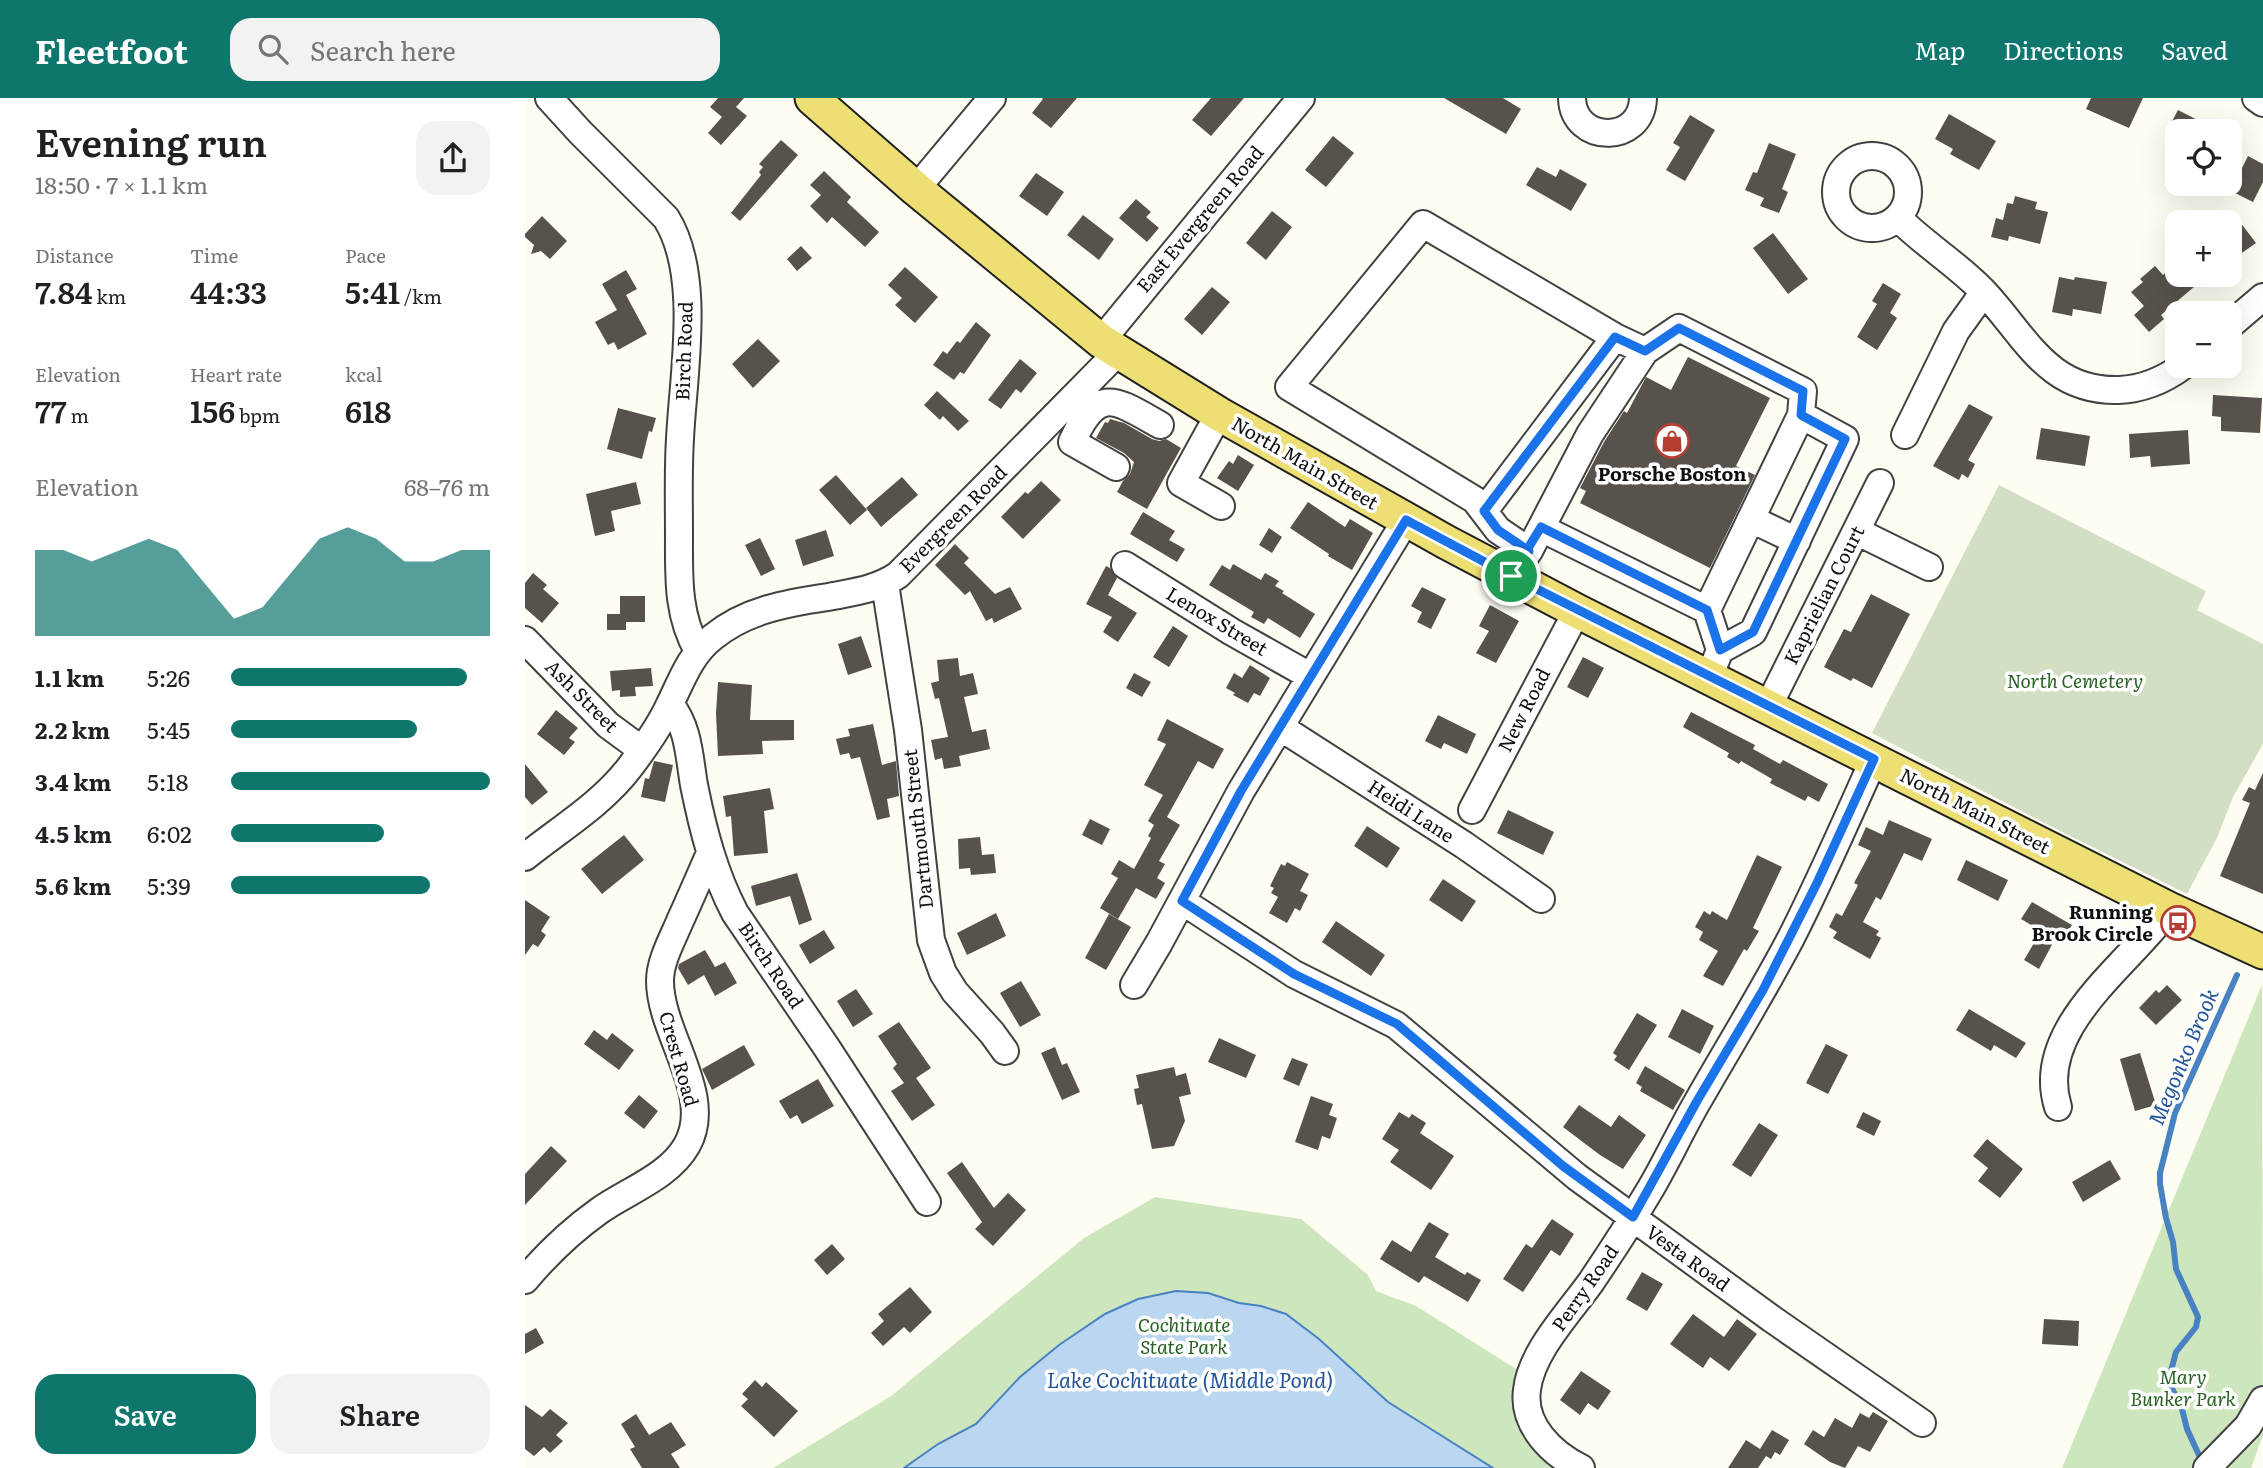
<!DOCTYPE html>
<html lang="en">
<head>
<meta charset="utf-8">
<style>
	body { margin:0; font-family:Literata,serif; background:#f2f2f2; color:#202124; height:100vh; display:flex; flex-direction:column; font-size:26px; white-space:nowrap }
	* { box-sizing:border-box; margin:0 }
	p { font-size:23px; color:#757577 }
	.icon { flex:none; width:38px; height:38px; fill:none; stroke:currentColor; stroke-width:2; stroke-linecap:round; stroke-linejoin:round }
	.map { position:relative; flex:1; overflow:hidden }
	.side { display:flex; flex-direction:column; background:#fff; width:525px }
	.side>* { flex:none }
	.tools { position:absolute; left:1640px; top:21px; display:grid; gap:14px }
	.tools a { display:grid; place-items:center; width:77px; height:77px; border-radius:14px; background:#fff; box-shadow:0 7px 28px #0002; font-size:35px }
	.pin { position:absolute; display:grid; place-items:center; width:60px; height:60px; color:#fff; margin:-30px; border:4px solid #fff; border-radius:50%; box-shadow:0 2px 7px #0007 }
	.round { display:grid; place-items:center; flex:none; width:74px; height:74px; border-radius:21px; background:#f2f2f2 }
	.headline { display:flex; align-items:center; justify-content:space-between; height:119px; padding:0 35px }
	h1 { font-size:38px; font-weight:600; line-height:52px }
	.figures { display:grid; grid-template-columns:repeat(3,1fr); gap:10px; height:119px; padding:7px 35px }
	.figures div { display:grid; align-content:center }
	.figures b { font-size:30px; font-weight:600 }
	.figures small { font-size:19px; font-weight:400 }
	.figures p { font-size:19px }
	.chart { height:196px; padding:14px 35px }
	.chart p { display:flex; justify-content:space-between }
	.chart svg { width:100%; height:126px; margin-top:7px; fill:#0f766e; opacity:.7 }
	.cta { display:flex; gap:14px; margin-top:auto; padding:14px 35px }
	.cta a { flex:1; height:80px; border-radius:21px; background:#0f766e; color:#fff; font-size:28px; font-weight:600; line-height:80px; text-align:center }
	.cta a+a { background:#f2f2f2; color:#202124 }
	ul { padding:0 35px; list-style:none; font-size:23px }
	li { display:grid; grid-template-columns:112px 84px 1fr; align-items:center; height:52px }
	li i { height:18px; border-radius:9px; background:#0f766e }
	header { display:flex; align-items:center; gap:42px; box-sizing:border-box; height:98px; padding:0 35px; background:#0f766e; color:#fff }
	header strong { font-size:33px }
	nav { display:flex; gap:38px; margin-inline-start:auto; font-size:24px }
	.search { width:490px; height:63px; background:#f2f2f2; display:flex; align-items:center; gap:18px; box-sizing:border-box; padding:0 24px; border-radius:21px; color:#757577; font-size:26px }
	main { display:flex; flex:1; min-height:0 }
	.map>svg:first-child { display:block }
</style>
</head>
<body>
<header>
<strong>Fleetfoot</strong>
<div class="search"><svg class="icon" aria-label="search" viewBox="0 0 24 24"><circle cx="10" cy="10" r="6"/><path d="M15 15l6 6"/></svg>Search here</div>
<nav><a>Map</a><a>Directions</a><a>Saved</a></nav>
</header>
<main>
<section class="side">
<div class="headline"><div><h1>Evening run</h1><p>18:50 · 7 × 1.1 km</p></div><a class="round"><svg class="icon" aria-label="share" viewBox="0 0 24 24"><path d="M12 15V3M7 8l5-5 5 5M5 13v7h14v-7"/></svg></a></div>
<div class="figures">
<div><p>Distance</p><b>7.84<small> km</small></b></div>
<div><p>Time</p><b>44:33</b></div>
<div><p>Pace</p><b>5:41<small> /km</small></b></div>
</div>
<div class="figures">
<div><p>Elevation</p><b>77<small> m</small></b></div>
<div><p>Heart rate</p><b>156<small> bpm</small></b></div>
<div><p>kcal</p><b>618</b></div>
</div>
<div class="chart"><p><span>Elevation</span>68–76 m</p>
<svg viewBox="0 0 160 44" preserveAspectRatio="none"><path d="M0 44V14L10 14L20 18L30 14L40 10L50 14L60 26L70 38L80 34L90 22L100 10L110 6L120 10L130 18L140 18L150 14L160 14V44z"/></svg>
</div>
<ul>
<li><b>1.1 km</b>5:26<i style="width:91%"></i></li>
<li><b>2.2 km</b>5:45<i style="width:72%"></i></li>
<li><b>3.4 km</b>5:18<i style="width:100%"></i></li>
<li><b>4.5 km</b>6:02<i style="width:59%"></i></li>
<li><b>5.6 km</b>5:39<i style="width:77%"></i></li>
</ul>
<div class="cta"><a>Save</a><a>Share</a></div>
</section>
<div class="map">
<svg width="1738" height="1370" viewBox="0 0 1738 1370">
	<rect width="100%" height="100%" fill="#fefdf2"/>
	<path fill="#cee6be" d="M1737 887 1738 1337 1726 1370H1537Z
		M630 1099 776 1121 843 1177 851 1193 891 1208 996 1274 1039 1370H248L366 1298 559 1140Z"/>
	<path fill="#d3dfc4" d="M1474 387 1681 493 1672 512 1738 546V646L1708 699 1692 740 1662 796 1519 725 1347 635Z"/>
	<path fill="#bbd6f1" stroke="#4882c2" stroke-width="2" d="M651 1193 683 1195 714 1205 736 1208 761 1216 794 1241 863 1304 968 1370H379L413 1346 451 1326 495 1279 534 1247 580 1216 613 1201Z"/>
	<g fill="none" stroke-linecap="round" stroke-linejoin="round">
		<path stroke="#4882c2" stroke-width="6" d="M1678 1366 1662 1331 1656 1307 1646 1289V1273L1651 1254 1671 1229 1673 1219 1651 1171 1648 1144 1641 1120 1635 1086V1075L1650 1015 1712 877"/>
	</g>
	<path fill="#57524c" d="M193 0H219L211 9 222 18 196 47 183 35 197 19 185 9Z
		M517 0H552L526 30 507 15 518 1Z
		M686 0H719L686 38 667 22Z
		M919 0H978L996 11 981 36Z
		M1566 0H1618L1604 30 1561 11Z
		M1653 12 1694 33H1642Z
		M1424 16 1471 43 1454 72 1425 56 1428 51 1410 41Z
		M1165 17 1190 32 1160 83 1141 72 1155 49 1148 45Z
		M808 38 829 55 801 89 780 72Z
		M256 42 273 57 215 123 206 115 236 77 234 74 238 69 234 66Z
		M1244 45 1271 56 1257 91 1263 94 1254 115 1235 108 1239 100 1220 92 1228 74 1232 75Z
		M1723 58 1738 66V84L1728 104 1708 94V88Z
		M1012 69 1031 79 1035 71 1062 86 1046 113 1001 87Z
		M299 73 326 99 322 104 354 134 340 149 307 119 302 125 285 108 296 97 285 87Z
		M511 75 539 94 522 118 494 98Z
		M1490 98 1512 104 1510 111 1523 114 1515 146 1484 138 1483 143 1466 139 1471 120 1478 122 1482 105 1488 106Z
		M611 101 626 114 621 119 634 130 622 144 594 120Z
		M747 113 767 129 741 162 721 145Z
		M558 117 589 141 574 162 542 137Z
		M17 118 42 143 25 161 16 153 6 156 9 147 0 139V136Z
		M1715 124 1731 145 1704 164V131Z
		M1248 135 1283 181 1263 196 1228 150Z
		M276 148 287 160 272 173 262 161Z
		M1630 168 1638 177 1645 170 1651 177H1683L1636 217 1639 221 1624 234 1609 217 1619 208 1606 194 1618 184 1615 181Z
		M380 169 413 199 390 225 370 207 377 200 363 187Z
		M101 172 112 191 101 197 122 236 93 252 89 244 83 247 70 224 92 212 77 186Z
		M1534 179 1549 182 1550 179 1582 184 1576 216 1548 211 1547 218 1527 214Z
		M1358 185 1376 196 1365 215 1372 220 1352 252 1332 239 1352 206 1347 203Z
		M687 189 705 204 677 237 659 221Z
		M451 224 466 237 439 276 435 274 429 282 408 267 418 253 422 256 432 243 435 245Z
		M233 241 255 263 228 290 207 266Z
		M1163 259 1245 300 1211 368 1230 377 1185 470 1055 405 1061 393 1055 390 1079 344 1099 313 1102 315 1121 279 1146 292Z
		M495 261 512 275 496 295 491 291 476 311 463 302Z
		M412 293 444 323 433 333 418 318 415 322 399 307Z
		M1688 297 1737 300 1735 335 1696 333V319L1687 318Z
		M1444 306 1468 319 1443 362 1450 366 1443 380 1437 376 1434 382 1408 368Z
		M93 310 131 320 127 334 124 333 117 361 82 351Z
		M585 321 599 325 627 341 634 343 641 341 656 350 622 411 592 394 598 383 605 376 609 364 599 355 571 340 580 324 583 325Z
		M1516 330 1565 338 1560 368 1511 361Z
		M1663 332 1665 366 1626 369 1625 358 1605 360 1604 336Z
		M713 357 729 367 713 393 692 380 704 363 708 366Z
		M311 377 342 412 325 427 294 392Z
		M377 379 393 397 356 429 341 410Z
		M516 383 536 402 498 441 476 419 500 394 503 396Z
		M111 384 116 406 86 413 90 433 70 438 61 396Z
		M783 404 820 429 825 421 848 435 827 472 803 458 804 456 765 430Z
		M618 414 650 433 644 442 660 451 652 464 605 436Z
		M744 430 757 439 747 455 734 447Z
		M301 432 309 458 278 468 270 442Z
		M235 440 250 471 236 478 220 447Z
		M430 446 444 460 439 465 470 496 485 489 497 511 469 525 467 520 461 523 445 493 440 497 410 467Z
		M708 466 736 482 740 475 754 483 750 488 759 493 757 495 790 516 775 540 743 520 739 526 726 519 729 514 684 487 697 467 705 472Z
		M581 468 585 470 592 480 583 497 612 515 593 544 578 534 587 519 561 506Z
		M8 475 22 487 18 491 34 505 17 525 0 510V485Z
		M897 489 921 501 906 531 892 524 897 514 886 508Z
		M1346 496 1385 516 1347 590 1328 580 1326 583 1299 569 1319 531 1326 534Z
		M95 498H120V524H101V532H82V516H95Z
		M965 507 994 523 971 565 951 555 964 533 954 528Z
		M648 528 663 538 644 569 628 559Z
		M336 538 347 569 323 577 313 546Z
		M1058 559 1079 570 1063 600 1042 589Z
		M433 560 435 578 448 575 453 596 439 599 447 634 461 631 465 651 434 658 436 668 419 671 417 660 410 662 406 642 423 639 414 600 410 601 406 585 414 583 412 562Z
		M725 567 745 580 735 598 729 595 723 605 708 597 710 595 701 590 709 575 717 580Z
		M126 570 128 588 110 589 111 598 95 599V592L87 593 85 573Z
		M609 575 626 584 617 599 601 590Z
		M193 584 227 587 225 622H269V642L237 643 238 656 193 658 191 615Z
		M31 612 53 630 44 640 50 644 39 657 12 636Z
		M1166 614 1230 647 1228 651 1255 666 1258 662 1303 686 1294 704 1283 698 1280 703 1245 685 1247 681 1216 663 1214 666 1202 659 1204 655 1158 629Z
		M913 617 951 636 942 656 919 645 916 651 900 643Z
		M642 621 699 651 688 671 673 663 642 719 655 727 634 763 640 766 632 780 640 785 631 801 611 790 593 821 575 810 593 780 586 776 594 762 609 771 626 740 623 738 629 727 623 723 638 697 619 687 641 646 632 642Z
		M348 626 357 667 371 663 374 698 362 701 365 719 352 722 335 659 326 661 324 655 315 657 311 641 325 638 323 631Z
		M129 663 148 667 140 704 116 699 120 680 124 681Z
		M0 666 23 694 7 707 0 699Z
		M1738 675V796L1695 778 1725 705 1717 702 1724 689 1730 692Z
		M245 690 249 711 239 713 243 755 209 758 206 718 201 719 198 698Z
		M983 712 1029 734 1018 757 972 735Z
		M565 721 585 731 577 747 557 737Z
		M1364 722 1407 741 1397 763 1379 755 1356 802 1351 799 1338 824 1354 833 1351 837 1356 840 1345 861 1308 840 1312 834 1304 829 1311 815 1317 818 1333 787 1329 785 1346 753 1333 747 1341 729 1358 737Z
		M842 728 875 750 862 770 829 748Z
		M99 737 119 762 77 796 56 771Z
		M455 739 457 757 469 756 471 775 446 777 445 770 434 771 433 741Z
		M1232 757 1257 769 1228 830 1234 833 1222 853 1219 851 1198 888 1178 878 1193 853 1174 842 1178 834 1170 829 1179 813 1185 817 1187 813 1202 822Z
		M1441 762 1483 782 1473 803 1432 782Z
		M762 764 784 776 775 793 783 797 775 813 770 810 762 825 744 815 753 799 746 795 749 790 745 788 756 766 760 768Z
		M272 775 287 822 274 827 265 798 231 808 226 788Z
		M918 781 951 803 937 824 904 802Z
		M0 802 25 819 16 833 21 837 13 849 8 846 0 857Z
		M1507 804 1547 827 1536 845 1530 841 1514 871 1499 862 1516 833 1496 821Z
		M471 815 481 838 442 857 432 835Z
		M584 816 606 829 581 872 560 860Z
		M811 823 860 857 846 878 797 844Z
		M299 832 310 850 285 866 274 847Z
		M180 852 190 869 200 864 212 885 190 898 179 877 163 887 153 870 154 866Z
		M496 883 516 917 495 929 475 895Z
		M1642 887 1657 902 1631 927 1614 910 1631 892 1634 895Z
		M331 891 348 916 328 929 312 903Z
		M1157 911 1189 928 1175 956 1143 939Z
		M1444 911 1501 945 1491 960 1469 947 1466 953 1431 932Z
		M1112 915 1132 927 1104 972 1089 962 1092 958 1088 955Z
		M374 924 406 970 391 980 410 1007 387 1023 366 993 379 985 368 970 372 966 353 938Z
		M69 932 82 942 87 935 109 952 94 972 59 946Z
		M694 940 731 957 721 980 683 964Z
		M1301 946 1323 957 1303 996 1281 985Z
		M219 947 230 967 187 992 177 971Z
		M530 949 537 967 542 965 555 994 537 1002 516 955Z
		M1615 955 1631 1007 1610 1013 1595 961Z
		M767 960 783 966 774 988 758 981Z
		M1120 968 1160 992 1148 1012 1115 993 1117 989 1111 985Z
		M649 969 651 978 661 975 666 996 654 999 660 1023 649 1048 627 1051 617 1006 612 1007 609 991 614 990 611 977Z
		M293 981 309 1008 277 1026 272 1017 265 1021 254 1003Z
		M114 997 133 1013 119 1031 99 1015Z
		M786 998 808 1006 804 1017 812 1020 805 1041 797 1038 793 1052 770 1044Z
		M1054 1007 1086 1029 1094 1017 1121 1037 1098 1071 1075 1057 1038 1029Z
		M874 1014 884 1020 887 1016 901 1025 895 1035 929 1058 906 1092 865 1064 874 1052 857 1041Z
		M1338 1014 1356 1023 1349 1038 1331 1029Z
		M1234 1025 1253 1037 1226 1079 1207 1067Z
		M1462 1041 1498 1071 1475 1100 1453 1083 1463 1070 1448 1058Z
		M26 1048 42 1063 0 1107V1076Z
		M1585 1062 1596 1081 1558 1104 1547 1084Z
		M437 1064 469 1110 483 1095 501 1112 468 1148 450 1131 457 1124 422 1075Z
		M1027 1121 1049 1136 1035 1158 1026 1152 998 1194 978 1181 1001 1146 1007 1150Z
		M904 1124 924 1136 910 1159 940 1177 942 1174 956 1182 943 1204 899 1178 894 1185 855 1161 867 1142 886 1154Z
		M307 1146 320 1161 302 1177 289 1162Z
		M1117 1174 1138 1186 1122 1213 1101 1201Z
		M385 1189 407 1214 385 1235 379 1229 358 1248 346 1235 359 1223 353 1216Z
		M1168 1216 1199 1239 1212 1221 1232 1236 1204 1273 1185 1259 1178 1270 1145 1246Z
		M1519 1221 1554 1223 1553 1248 1517 1246Z
		M11 1230 19 1245 0 1256V1236Z
		M1056 1273 1086 1293 1073 1312 1063 1305 1055 1317 1035 1302Z
		M230 1282 237 1289 241 1284 273 1313 249 1339 216 1308 223 1301 217 1296Z
		M0 1307 17 1319 25 1311 43 1325 31 1337 38 1343 25 1355 19 1349 9 1358 0 1351Z
		M1348 1314 1363 1323 1345 1354 1333 1348 1320 1370 1305 1364 1279 1346 1288 1332 1299 1339 1310 1320 1327 1330 1335 1315 1344 1320Z
		M111 1316 124 1337 146 1324 161 1347 146 1356 155 1370H117L105 1351 110 1349 96 1326Z
		M1247 1332 1264 1342 1255 1357 1250 1354 1246 1361 1241 1358 1233 1370H1203L1221 1342 1235 1351Z"/>
	<g fill="none" stroke-linecap="round" stroke-linejoin="round">
		<g stroke="#424242" stroke-width="30">
			<path id="minor" d="M24 0 55 34 141 120C177 177 158 276 155 341 153 373 154 406 154 438 154 478 152 517 173 553
				M1047 0C1048 46 1117 47 1118 0
				M1731 0 1738 5
				M1311 94a36 36 0 1 1 72 0a36 36 0 1 1-72 0Z
				M391 91 467 0
				M1373 120C1399 146 1432 166 1458 193 1500 237 1522 294 1594 292 1618 291 1639 282 1658 268
				M1704 228 1738 199
				M576 243 776 0
				M1120 253 1154 230 1278 293 1276 317
				M694 316 656 385 696 408
				M1380 337 1431 233 1459 194
				M591 369 547 344C573 287 589 301 635 327
				M959 413 1090 239 898 126 764 289 950 402 973 432 1004 453 986 479
				M1226 421 1272 443
				M1016 430 1182 512 1195 552 1189 567
				M1331 433 1404 469
				M1004 453 1065 336 1120 253 1090 239
				M600 467 707 534 785 578
				M360 486 383 632 406 842 418 875 430 894 467 935 480 953
				M1182 512 1276 317 1320 341 1228 534 1195 552
				M0 542 83 627 106 644 118 650
				M145 606C164 630 164 658 169 687 178 732 189 775 210 815L302 950 402 1104
				M1243 609 1355 385
				M755 629 939 747 1016 801
				M947 712 1052 513
				M0 759C36 730 77 706 105 669 120 649 135 628 145 606 157 581 166 556 188 539 221 512 262 505 303 499 328 494 351 492 373 477L593 254
				M657 803 769 876 871 927 1052 1079 1247 1221 1397 1325
				M609 887 634 845 716 693 881 422
				M1533 1009C1508 930 1604 867 1644 811
				M0 1182C22 1156 46 1133 74 1113 102 1093 144 1079 162 1047 190 997 135 936 135 883 135 863 147 842 155 823 165 801 175 778 185 755
				M1056 1370C1027 1356 997 1327 1002 1292 1006 1254 1044 1215 1066 1184 1087 1153 1107 1122 1126 1090 1143 1061 1157 1030 1174 1001 1205 947 1237 895 1266 840 1296 781 1322 721 1349 661
				M1682 1370 1723 1328 1738 1302"/>
		</g>
		<g stroke="#202020" stroke-width="37">
			<path id="major" d="M287 0 391 91 576 243 694 316 921 444 1052 513 1644 811 1738 854"/>
		</g>
		<use href="#minor" stroke="#fff" stroke-width="26"/>
		<use href="#major" stroke="#eddf73" stroke-width="33"/>
	</g>
	<g fill="none" stroke-linecap="round" stroke-linejoin="round">
		<g stroke="#fff" stroke-width="14">
			<path id="route" d="M986 478 1349 661 1292 785 1238 892 1172 1003 1108 1119 1038 1068 872 926 769 876 657 803 716 693 881 422 986 478 1016 429 1182 512 1195 552 1228 534 1320 341 1276 317 1278 293 1154 230 1120 253 1090 239 959 413 973 432 1004 453 986 478"/>
		</g>
		<use href="#route" stroke="#1a73e8" stroke-width="9"/>
	</g>
	<defs>
		<g id="shop-ring" transform="scale(1.75)"><circle r="9.5" fill="#fff" stroke="#b43d32" stroke-width="1.5"/><path d="M-5-2.5h2.3a2.7 3.5 0 0 1 5.4 0H5L5.5 6h-11ZM-1.5-2.5h3a1.5 2.3 0 0 0-3 0Z" fill="#b43d32"/></g>
		<g id="bus-ring" transform="scale(1.75)"><circle r="9.5" fill="#fff" stroke="#b43d32" stroke-width="1.5"/><path d="M-5-6H5V4H4V6H2V4H-2V6H-4V4H-5ZM-3.5-4V0h7V-4ZM-3.5 1.2v1.5H-2V1.2ZM2 1.2v1.5H3.5V1.2Z" fill="#b43d32"/></g>
	</defs>
	<g fill-rule="evenodd">
		<use href="#shop-ring" x="1147" y="343"/>
		<use href="#bus-ring" x="1653" y="825"/>
	</g>
	<g text-anchor="middle" stroke-width="7" stroke-linejoin="round" paint-order="stroke">
		<g font-size="19" fill="#0f0f0f" stroke="#fff">
			<text transform="translate(675 121) rotate(-50)" y="7">East Evergreen Road</text>
			<text transform="translate(159 253) rotate(-88)" y="7">Birch Road</text>
			<text transform="translate(780 365) rotate(30)" y="7">North Main Street</text>
			<text transform="translate(428 421) rotate(-45)" y="7">Evergreen Road</text>
			<text transform="translate(1299 497) rotate(-63)" y="7">Kaprielian Court</text>
			<text transform="translate(692 523) rotate(31)" y="7">Lenox Street</text>
			<text transform="translate(57 598) rotate(45)" y="7">Ash Street</text>
			<text transform="translate(999 612) rotate(-63)" y="7">New Road</text>
			<text transform="translate(886 713) rotate(33)" y="7">Heidi Lane</text>
			<text transform="translate(1450 713) rotate(27)" y="7">North Main Street</text>
			<text transform="translate(393 731) rotate(-96)" y="7">Dartmouth Street</text>
			<text transform="translate(246 867) rotate(56)" y="7">Birch Road</text>
			<text transform="translate(154 961) rotate(74)" y="7">Crest Road</text>
			<text transform="translate(1163 1160) rotate(36)" y="7">Vesta Road</text>
			<text transform="translate(1060 1190) rotate(-55)" y="7">Perry Road</text>
		</g>
		<g font-size="19" font-weight="bold" fill="#0f0f0f" stroke="#fff">
			<text x="1147" y="383">Porsche Boston</text>
			<text x="1628" y="821" text-anchor="end">Running<tspan x="1628" dy="22">Brook Circle</tspan></text>
		</g>
		<g font-size="19" font-style="italic" fill="#296224" stroke="#fff">
			<text x="1550" y="590">North Cemetery</text>
			<text x="659" y="1234">Cochituate<tspan x="659" dy="22">State Park</tspan></text>
			<text x="1658" y="1286">Mary<tspan x="1658" dy="22">Bunker Park</tspan></text>
		</g>
		<g font-size="21" font-style="italic" fill="#225597" stroke="#fff">
			<text transform="translate(1659 959) rotate(-67)" y="7">Megonko Brook</text>
			<text x="665" y="1290">Lake Cochituate (Middle Pond)</text>
		</g>
	</g>
</svg>
<div class="tools">
<a><svg class="icon" aria-label="locate" viewBox="0 0 24 24"><circle cx="12" cy="12" r="6"/><path d="M12 2v4M12 18v4M2 12h4M18 12h4"/></svg></a>
<a>+</a>
<a>−</a>
</div>
<div class="pin" style="left:986px;top:478px;background:#1e9e55"><svg class="icon" aria-label="arrive" viewBox="0 0 24 24"><path d="M6 21V4h12l-3 4 3 4H6"/></svg></div>
</div>
</main>
</body>
</html>
